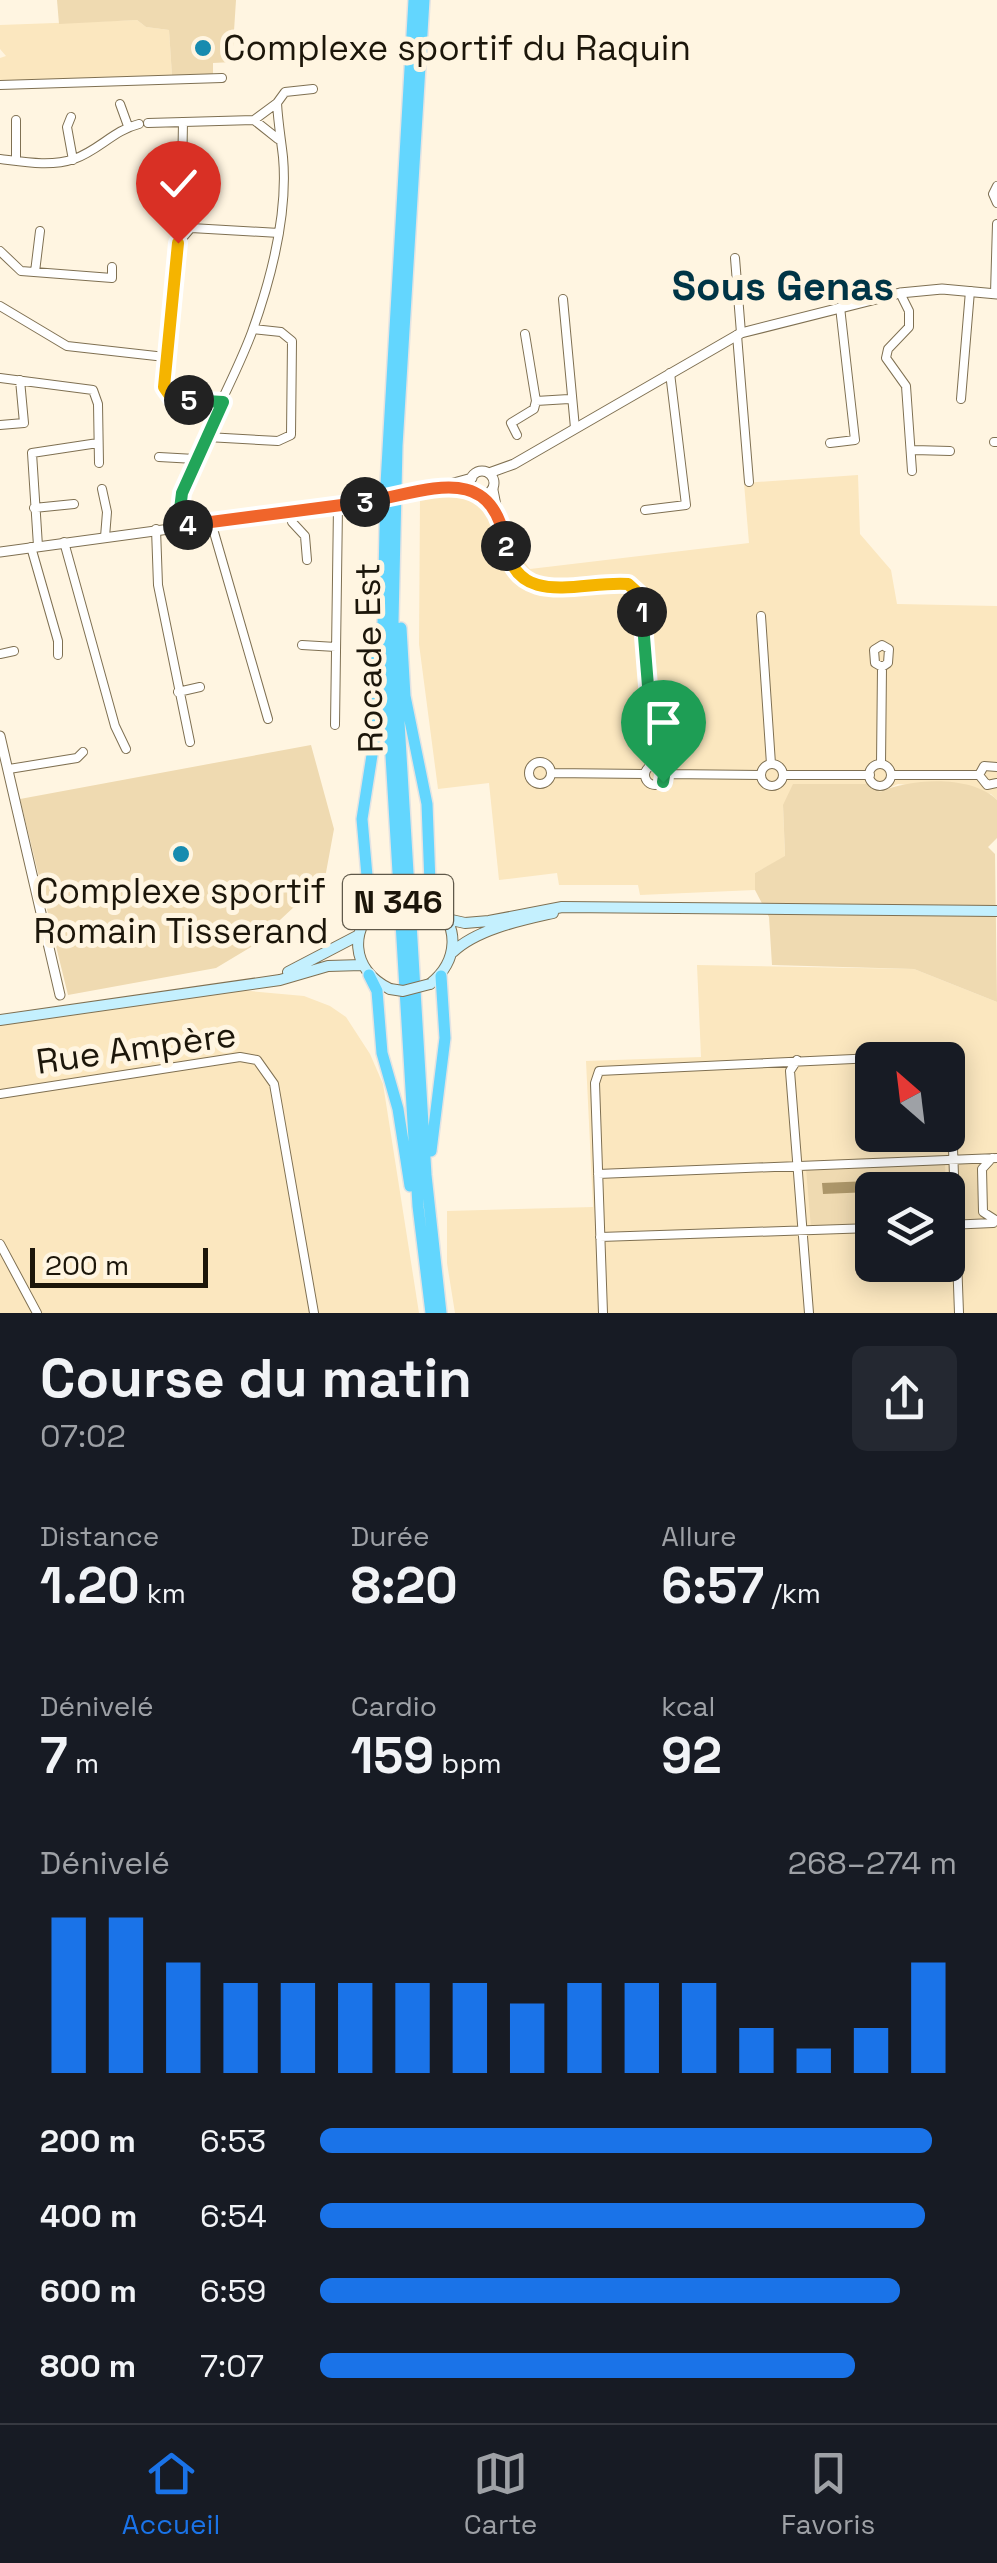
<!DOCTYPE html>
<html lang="fr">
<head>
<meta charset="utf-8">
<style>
	body { margin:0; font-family:"Space Grotesk",sans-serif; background:#242831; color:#f1f3f6; height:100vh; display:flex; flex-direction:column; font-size:38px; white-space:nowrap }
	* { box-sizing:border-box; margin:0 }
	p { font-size:32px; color:#9ea1a6 }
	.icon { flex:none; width:55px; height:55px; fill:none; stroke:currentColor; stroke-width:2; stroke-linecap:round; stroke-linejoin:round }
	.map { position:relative; height:1313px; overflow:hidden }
	.panel { display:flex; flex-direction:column; background:#171b24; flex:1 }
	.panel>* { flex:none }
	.needle { width:65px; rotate:332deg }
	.controls { position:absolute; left:855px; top:1042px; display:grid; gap:20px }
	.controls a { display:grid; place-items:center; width:110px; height:110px; border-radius:15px; background:#171b24; box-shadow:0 5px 25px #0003; font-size:50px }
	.scale { position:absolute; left:30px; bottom:25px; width:178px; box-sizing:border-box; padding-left:10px; border:5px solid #1c160a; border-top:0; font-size:28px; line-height:35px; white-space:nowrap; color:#1c160a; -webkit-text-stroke:8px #fff5e1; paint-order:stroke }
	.pin { position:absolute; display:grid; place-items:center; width:85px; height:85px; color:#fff; margin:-102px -42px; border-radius:50% 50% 50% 0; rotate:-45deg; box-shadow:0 0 10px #0007 }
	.pin .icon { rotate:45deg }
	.km { position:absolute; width:50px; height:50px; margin:-25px; border-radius:50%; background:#222; color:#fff; font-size:28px; line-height:50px; text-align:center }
	.round { display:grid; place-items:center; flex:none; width:105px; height:105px; border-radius:15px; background:#242831 }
	.overview { display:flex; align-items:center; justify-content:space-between; height:170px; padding:0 40px }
	h1 { font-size:55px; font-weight:700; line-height:75px }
	.figures { display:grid; grid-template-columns:repeat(3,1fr); gap:15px; height:170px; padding:10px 40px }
	.figures div { display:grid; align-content:center }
	.figures b { font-size:50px; font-weight:700 }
	.figures small { font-size:28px; font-weight:400 }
	.figures p { font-size:28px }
	.chart { height:280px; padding:20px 40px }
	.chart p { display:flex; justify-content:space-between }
	.chart svg { width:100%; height:180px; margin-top:10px; stroke:#1a73e8; stroke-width:6 }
	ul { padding:0 40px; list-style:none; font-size:32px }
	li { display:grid; grid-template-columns:160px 120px 1fr; align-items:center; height:75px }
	li i { height:25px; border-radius:12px; background:#1a73e8 }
	.menu { display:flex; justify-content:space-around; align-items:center; height:140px; border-top:2px solid #363941; background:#171b24; font-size:28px; color:#9ea1a6 }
	.menu a { display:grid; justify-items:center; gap:5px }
	.menu .current { color:#1a73e8 }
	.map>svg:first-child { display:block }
</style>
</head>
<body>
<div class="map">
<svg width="997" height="1313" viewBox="0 0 997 1313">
	<rect width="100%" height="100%" fill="#fff5e1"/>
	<path fill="#fbe7bf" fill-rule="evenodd" d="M137 20 146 27 169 30 172 76 0 81V58L6 56 0 49V25Z
		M858 475 860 534 891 570 897 604 997 606V800L991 794 898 784 880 792 783 805 785 857 755 873V890L640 895 638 885H559L557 873 499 880 489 783 438 789 419 644 420 497 452 490 483 503 492 499 506 540 530 569 749 543 744 483Z
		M697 965 914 969 997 1002V1313H455L447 1263V1211L593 1207 586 1061 701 1057ZM872 1060H948V1135H872ZM872 1190H948V1265H872Z
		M239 990 304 996 330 1006 346 1017 370 1054 383 1084 419 1313H0V1025L196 992Z"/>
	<path fill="#efdab1" d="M57 0H236L232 62 213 63V74L172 76 169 30 146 27 137 20 59 24Z
		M311 745 334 829 325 878 251 947 216 968 68 995 20 799Z
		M793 784H866L880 792C911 778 972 775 997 800V838L988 847 995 854 997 1002 914 969 772 965 769 917 755 890V873L785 856 783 805Z
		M983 1161 985 1222 958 1223 956 1162Z
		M945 1162 946 1190H872V1226L811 1228 806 1168Z"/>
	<path fill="#ac9669" d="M940 1178 941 1189 823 1194 822 1183Z"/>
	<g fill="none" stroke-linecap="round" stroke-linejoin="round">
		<g stroke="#7f7052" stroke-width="10">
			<path id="minor" d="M0 85 222 78
				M120 104 128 126
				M71 117 67 127 73 160
				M254 120 278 139
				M148 123 254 120 277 103
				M0 159C24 162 51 167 74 159 98 151 114 130 139 124
				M16 161V120
				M182 177 183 122
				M997 186 993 194 997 203
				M0 251 21 271 112 278V267
				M735 258 741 333
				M35 272 40 231
				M900 293 909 311V327L888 349 886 358 906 386 912 471
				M995 293 997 224
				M563 299 575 428
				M0 306 67 346 165 357
				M525 334 536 401 569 399
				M737 335 749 482
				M0 378 93 390 98 404 99 463
				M961 399 970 291
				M223 401 173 400 164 387 178 243 191 228 279 233
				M0 425 24 423 20 380
				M517 435 511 423 534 409 536 401
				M207 437 278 441 291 435 292 341 281 332 253 329
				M994 442H997
				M830 443 855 440 840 307
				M914 450 950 451
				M159 457 195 459
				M493 488C502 528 504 590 558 589 581 589 605 582 628 584L639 594 654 764
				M102 489 107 512 105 537
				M482 495 497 512
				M34 508 74 504
				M645 510 686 505 670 373
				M291 512 292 522 305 536 307 560
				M211 522 268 719
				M177 526C186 457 228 397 252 332 271 279 288 213 283 157 281 139 278 122 277 103L285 92 313 89
				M156 529 158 585 190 742
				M64 542 115 726 126 749
				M38 546 32 453 98 443
				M31 547 58 641V655
				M761 616 771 764
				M302 645 336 647
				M0 654 14 651
				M178 692 200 687
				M335 725 338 506
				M529 773a11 11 0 1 1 22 0a11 11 0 1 1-22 0Z
				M881 764 882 667 888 663 889 649 882 645 874 650 875 663 882 667
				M869 775a11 11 0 1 1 22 0a11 11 0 1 1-22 0Z
				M761 775a11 11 0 1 1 22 0a11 11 0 1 1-22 0Z
				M645 775a10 10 0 1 1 20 0a10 10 0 1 1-20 0Z
				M997 767 984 766 979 775 987 785 997 783
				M9 769 77 758 83 752
				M551 773 645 774
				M666 774 761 775
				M783 775H870
				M891 775H979
				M797 1060 790 1071 809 1313
				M0 1094 240 1057 257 1060 274 1084 314 1313
				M992 1158 982 1169 983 1212 997 1221
				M598 1174 997 1158
				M948 1225 993 1223
				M600 1237 872 1228
				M0 1244 37 1313
				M603 1313 595 1083 599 1071 939 1055 950 1066 959 1313"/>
		</g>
		<g stroke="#7f7052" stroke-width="11">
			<path id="tertiary" d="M470 483a12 12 0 1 1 24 0a12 12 0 1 1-24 0Z
				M489 473 514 464 741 333 900 293 942 289 997 294
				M421 492 472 478
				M0 552 368 502
				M0 736 60 995"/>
		</g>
		<g stroke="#7f7052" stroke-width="12">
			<path id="secondary" d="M382 901C348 927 350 970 390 989
				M430 902C462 924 458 962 430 984
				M447 919 465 923 489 921 562 907 997 911
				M453 952C477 929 522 920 553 913
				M288 972 357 936
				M0 1020 280 980 328 966 362 965"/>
		</g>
		<g stroke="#e4e3e2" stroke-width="14">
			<path id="trunk" d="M414 0 386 484 383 622 418 1206 431 1313
				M424 0 397 446 393 621 426 1175 441 1313
				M401 628 405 696 427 804 430 883 436 905
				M370 910 362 819 375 736 377 652
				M369 975 377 991 382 1053 398 1109 410 1186
				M431 1151 445 1038 441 976"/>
		</g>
		<use href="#minor" stroke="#fff" stroke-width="8"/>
		<use href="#tertiary" stroke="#fff" stroke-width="9"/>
		<use href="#secondary" stroke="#c4f0fe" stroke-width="10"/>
		<use href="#trunk" stroke="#63d6fe" stroke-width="11"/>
		<g stroke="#7f7052" stroke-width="11" stroke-linecap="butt">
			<path id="tertiary-bridge" d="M368 502 421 492"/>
		</g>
		<g stroke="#7f7052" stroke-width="12" stroke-linecap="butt">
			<path id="secondary-bridge" d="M382 901 410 895 423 898
				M390 989 403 991 430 984"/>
		</g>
		<use href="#tertiary-bridge" stroke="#fff" stroke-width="9"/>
		<use href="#secondary-bridge" stroke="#c4f0fe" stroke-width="10"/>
	</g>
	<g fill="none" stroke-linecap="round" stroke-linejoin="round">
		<g stroke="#fff" stroke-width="20">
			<path id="split-1" d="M642 612 654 760 665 770 663 782"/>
		</g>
		<g stroke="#fff" stroke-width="20">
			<path id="split-2" d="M506 546C518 610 584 580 628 584L639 594 642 612"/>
		</g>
		<g stroke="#fff" stroke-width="20">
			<path id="split-3" d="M365 502C427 492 492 459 506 546"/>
		</g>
		<g stroke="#fff" stroke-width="20">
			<path id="split-4" d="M188 525 365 502"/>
		</g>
		<g stroke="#fff" stroke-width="20">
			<path id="split-5" d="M188 525 178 526 182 493 223 402 189 400"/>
		</g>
		<g stroke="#fff" stroke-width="20">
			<path id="split-6" d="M178 243 164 387 173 400H189"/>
		</g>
		<use href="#split-1" stroke="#22a559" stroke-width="12"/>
		<use href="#split-2" stroke="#f5b400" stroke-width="12"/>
		<use href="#split-3" stroke="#f0652b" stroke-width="12"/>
		<use href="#split-4" stroke="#f0652b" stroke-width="12"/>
		<use href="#split-5" stroke="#22a559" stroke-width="12"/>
		<use href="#split-6" stroke="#f5b400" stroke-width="12"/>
	</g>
	<g fill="#178baf" stroke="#fff5e1" stroke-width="4">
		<circle cx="203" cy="48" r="10"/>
		<circle cx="181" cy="854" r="10"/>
	</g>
	<g text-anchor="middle" stroke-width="10" stroke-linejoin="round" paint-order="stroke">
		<rect fill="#fff5e1" stroke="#60594a" stroke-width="2.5" x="343" y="875" width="110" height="54" rx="8"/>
		<g font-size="32" font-weight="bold" fill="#1c160a">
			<text x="398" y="913">N 346</text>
		</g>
		<g font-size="35" fill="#1c160a" stroke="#fff5e1" text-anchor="start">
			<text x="223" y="60">Complexe sportif du Raquin</text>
			<text x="181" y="903" text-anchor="middle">Complexe sportif<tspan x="181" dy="40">Romain Tisserand</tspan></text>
		</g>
		<g font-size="35" fill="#1c160a" stroke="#fff5e1">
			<text transform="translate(369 658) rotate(-91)" y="12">Rocade Est</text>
			<text transform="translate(136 1048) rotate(-8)" y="12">Rue Ampère</text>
		</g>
		<g font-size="40" font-weight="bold" fill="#003546" stroke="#fff5e1">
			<text x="783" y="300">Sous Genas</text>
		</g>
	</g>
</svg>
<div class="controls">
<a><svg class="needle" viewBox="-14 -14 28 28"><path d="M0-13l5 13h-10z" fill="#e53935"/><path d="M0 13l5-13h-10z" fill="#9ea1a6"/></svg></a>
<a><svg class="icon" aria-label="layers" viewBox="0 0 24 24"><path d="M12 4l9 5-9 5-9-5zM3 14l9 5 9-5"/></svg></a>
</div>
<div class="scale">200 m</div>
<div class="pin" style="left:663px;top:782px;background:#1e9e55"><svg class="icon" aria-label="arrive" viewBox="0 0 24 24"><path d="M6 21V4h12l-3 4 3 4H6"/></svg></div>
<div class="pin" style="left:178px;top:243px;background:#d93025"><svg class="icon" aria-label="check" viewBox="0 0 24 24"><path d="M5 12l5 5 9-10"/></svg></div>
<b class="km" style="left:642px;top:612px">1</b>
<b class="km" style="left:506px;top:546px">2</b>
<b class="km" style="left:365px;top:502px">3</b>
<b class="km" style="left:188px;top:525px">4</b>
<b class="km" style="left:189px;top:400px">5</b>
</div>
<section class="panel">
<div class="overview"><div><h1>Course du matin</h1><p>07:02</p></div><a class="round"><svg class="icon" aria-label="share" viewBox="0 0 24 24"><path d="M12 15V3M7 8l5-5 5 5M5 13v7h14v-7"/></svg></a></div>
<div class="figures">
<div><p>Distance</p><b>1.20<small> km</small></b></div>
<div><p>Durée</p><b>8:20</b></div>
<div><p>Allure</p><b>6:57<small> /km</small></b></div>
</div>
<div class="figures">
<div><p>Dénivelé</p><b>7<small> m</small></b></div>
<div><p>Cardio</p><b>159<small> bpm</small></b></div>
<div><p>kcal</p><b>92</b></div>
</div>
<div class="chart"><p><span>Dénivelé</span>268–274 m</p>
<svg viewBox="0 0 160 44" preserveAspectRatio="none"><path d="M5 44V6M15 44V6M25 44V17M35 44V22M45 44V22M55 44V22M65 44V22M75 44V22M85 44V27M95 44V22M105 44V22M115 44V22M125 44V33M135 44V38M145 44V33M155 44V17"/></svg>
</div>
<ul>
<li><b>200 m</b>6:53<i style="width:96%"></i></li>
<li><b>400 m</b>6:54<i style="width:95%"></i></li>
<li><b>600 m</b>6:59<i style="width:91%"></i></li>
<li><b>800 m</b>7:07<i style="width:84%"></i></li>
</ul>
</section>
<nav class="menu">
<a class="current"><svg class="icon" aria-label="home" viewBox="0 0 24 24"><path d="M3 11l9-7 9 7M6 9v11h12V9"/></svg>Accueil</a>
<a><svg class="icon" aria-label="map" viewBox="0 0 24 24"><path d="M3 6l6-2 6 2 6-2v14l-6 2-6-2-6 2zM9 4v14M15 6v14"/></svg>Carte</a>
<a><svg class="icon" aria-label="saved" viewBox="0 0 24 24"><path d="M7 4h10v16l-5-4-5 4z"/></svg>Favoris</a>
</nav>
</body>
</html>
